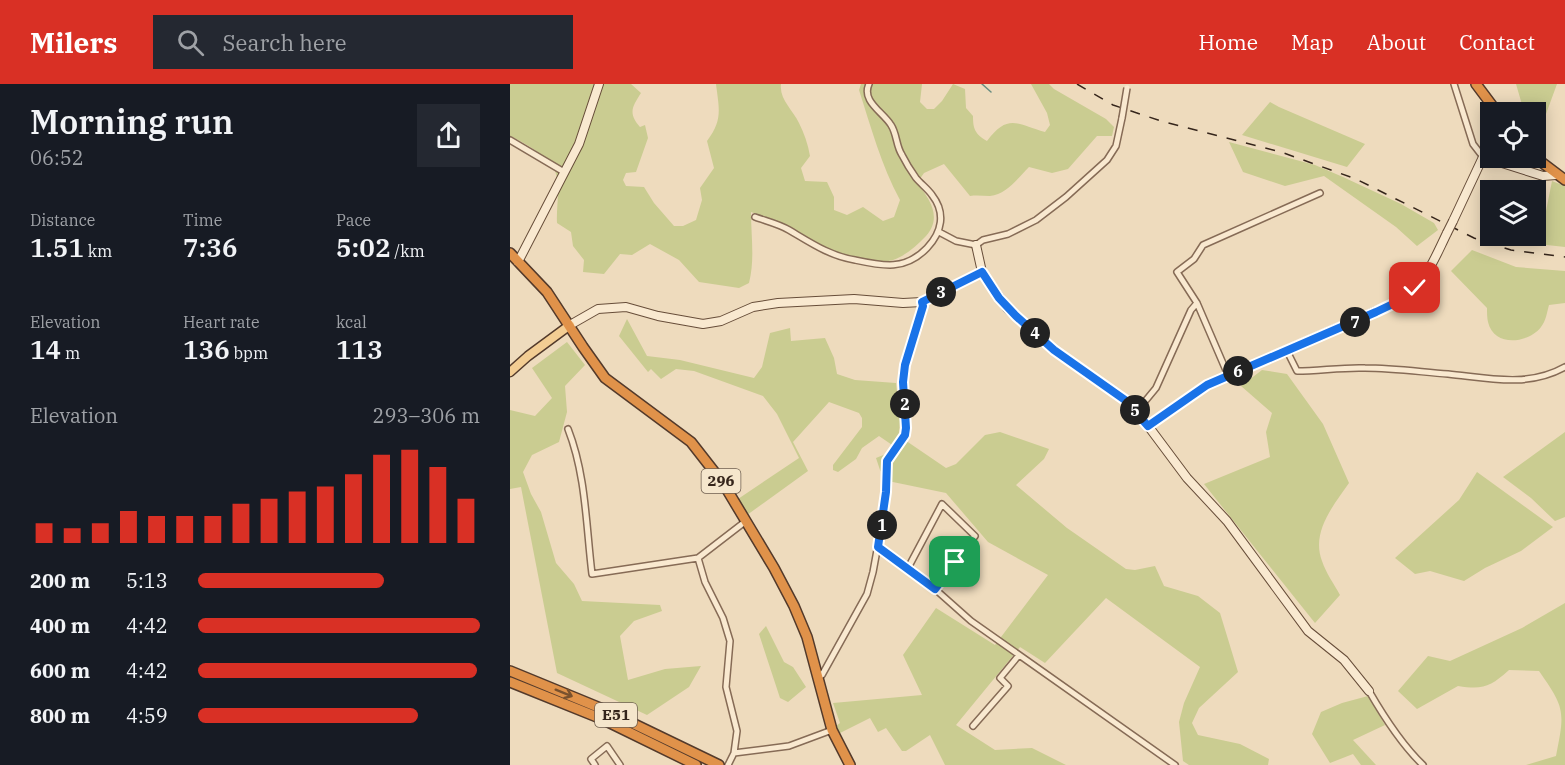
<!DOCTYPE html>
<html lang="en">
<head>
<meta charset="utf-8">
<style>
	body { margin:0; font-family:"IBM Plex Serif",serif; background:#242831; color:#f1f3f6; height:100vh; display:flex; flex-direction:column; font-size:22px; white-space:nowrap }
	* { box-sizing:border-box; margin:0 }
	p { font-size:20px; color:#9ea1a6 }
	.icon { flex:none; width:33px; height:33px; fill:none; stroke:currentColor; stroke-width:2; stroke-linecap:round; stroke-linejoin:round }
	.map { position:relative; flex:1; overflow:hidden }
	.sheet { display:flex; flex-direction:column; background:#171b24; width:510px }
	.sheet>* { flex:none }
	.tools { position:absolute; left:970px; top:18px; display:grid; gap:12px }
	.tools a { display:grid; place-items:center; width:66px; height:66px; border-radius:0px; background:#171b24; box-shadow:0 3px 15px #0003; font-size:30px }
	.pin { position:absolute; display:grid; place-items:center; width:51px; height:51px; color:#fff; margin:-26px; border-radius:12px; box-shadow:0 3px 9px #0006 }
	.km { position:absolute; width:30px; height:30px; margin:-15px; border-radius:50%; background:#222; color:#fff; font-size:16px; line-height:30px; text-align:center }
	.round { display:grid; place-items:center; flex:none; width:63px; height:63px; border-radius:0px; background:#242831 }
	.summary { display:flex; align-items:center; justify-content:space-between; height:102px; padding:0 30px }
	h1 { font-size:33px; font-weight:600; line-height:45px }
	.stats { display:grid; grid-template-columns:repeat(3,1fr); gap:9px; height:102px; padding:6px 30px }
	.stats div { display:grid; align-content:center }
	.stats b { font-size:26px; font-weight:600 }
	.stats small { font-size:16px; font-weight:400 }
	.stats p { font-size:16px }
	.chart { height:168px; padding:12px 30px }
	.chart p { display:flex; justify-content:space-between }
	.chart svg { width:100%; height:108px; margin-top:6px; stroke:#d93025; stroke-width:6 }
	ul { padding:0 30px; list-style:none; font-size:20px }
	li { display:grid; grid-template-columns:96px 72px 1fr; align-items:center; height:45px }
	li i { height:15px; border-radius:8px; background:#d93025 }
	header { display:flex; align-items:center; gap:36px; box-sizing:border-box; height:84px; padding:0 30px; background:#d93025; color:#fff }
	header strong { font-size:28px }
	nav { display:flex; gap:33px; margin-inline-start:auto; font-size:21px }
	.search { width:420px; height:54px; background:#242831; display:flex; align-items:center; gap:15px; box-sizing:border-box; padding:0 21px; border-radius:0px; color:#9ea1a6; font-size:22px }
	main { display:flex; flex:1; min-height:0 }
	.map>svg:first-child { display:block }
</style>
</head>
<body>
<header>
<strong>Milers</strong>
<div class="search"><svg class="icon" aria-label="search" viewBox="0 0 24 24"><circle cx="10" cy="10" r="6"/><path d="M15 15l6 6"/></svg>Search here</div>
<nav><a>Home</a><a>Map</a><a>About</a><a>Contact</a></nav>
</header>
<main>
<section class="sheet">
<div class="summary"><div><h1>Morning run</h1><p>06:52</p></div><a class="round"><svg class="icon" aria-label="share" viewBox="0 0 24 24"><path d="M12 15V3M7 8l5-5 5 5M5 13v7h14v-7"/></svg></a></div>
<div class="stats">
<div><p>Distance</p><b>1.51<small> km</small></b></div>
<div><p>Time</p><b>7:36</b></div>
<div><p>Pace</p><b>5:02<small> /km</small></b></div>
</div>
<div class="stats">
<div><p>Elevation</p><b>14<small> m</small></b></div>
<div><p>Heart rate</p><b>136<small> bpm</small></b></div>
<div><p>kcal</p><b>113</b></div>
</div>
<div class="chart"><p><span>Elevation</span>293–306 m</p>
<svg viewBox="0 0 160 44" preserveAspectRatio="none"><path d="M5 44V36M15 44V38M25 44V36M35 44V31M45 44V33M55 44V33M65 44V33M75 44V28M85 44V26M95 44V23M105 44V21M115 44V16M125 44V8M135 44V6M145 44V13M155 44V26"/></svg>
</div>
<ul>
<li><b>200 m</b>5:13<i style="width:66%"></i></li>
<li><b>400 m</b>4:42<i style="width:100%"></i></li>
<li><b>600 m</b>4:42<i style="width:99%"></i></li>
<li><b>800 m</b>4:59<i style="width:78%"></i></li>
</ul>
</section>
<div class="map">
<svg width="1055" height="681" viewBox="0 0 1055 681">
	<rect width="100%" height="100%" fill="#eedbbd"/>
	<path fill="#cacc91" d="M0 0H121L131 9C122 23 118 29 130 43L135 41 138 54 126 88 116 89 113 96 116 102 134 103 144 119 164 142H173L186 136 192 116 190 104 204 84 197 57C213 36 209 25 206 0H271C269 15 283 26 289 39 294 49 298 60 300 72L291 84 295 97 317 98 324 113V126L337 131 353 123 373 137 384 133 390 116C371 81 361 43 349 6L351 0H412L410 18 417 25H424L432 17 443 0 455 5 456 24 463 32C463 45 465 50 477 57 498 29 507 40 535 48L540 41 537 29 521 0H539L544 5 596 35 604 43 602 52H587L558 85 542 89 519 83C508 94 497 110 480 112 473 112 467 111 460 112L434 80 414 89 407 99C419 114 433 133 416 152 406 162 397 171 383 176 365 182 310 165 295 154 291 151 288 147 284 145 271 137 255 133 241 128 241 152 245 176 239 199L229 204 189 198 169 176 140 160 122 171 110 170 94 190 73 188 74 176 63 162 61 148 47 139C46 123 51 102 45 87 40 73 13 58 0 52Z
		M1006 0H1047L1036 30 1029 33 1026 31V28H1021L1013 24Z
		M760 18 769 23 855 60 837 83 732 51Z
		M719 58 805 81 833 93 891 120 924 139 928 146 907 162 886 143 814 92 775 102 733 88Z
		M1042 97 1055 102V163L1009 158 1013 152H1026V135L1034 137Z
		M962 166 1006 183 1055 187V219L1039 221C1037 228 1036 237 1031 243 1019 259 984 264 978 238 977 234 977 228 977 224L941 187Z
		M117 235 137 272 170 276 244 294 252 283 260 249 280 244 281 257 315 254 324 274 327 290 345 296 386 299 390 337 389 352 436 384 446 380 475 351 490 348 539 365 534 375 506 401 557 444 616 485 625 486 645 482 654 502 688 512 710 529 728 588 689 624 682 639 688 651 730 660 759 675 758 681H679L673 677 669 638 674 619 690 583 596 514 535 579 510 563 446 641 485 666 522 664 556 681H435L420 651 396 667H392L376 644 368 648 360 634 330 649 326 642 330 639 323 619 412 611 393 571 426 524 485 561 538 491 478 458 436 409 378 397 370 386 366 374 388 365 369 352 352 364 346 375 328 388 323 386V381L352 343V334L349 329 319 318 283 358 298 387 237 431 228 415 289 374 267 330 253 312 184 287 166 285 151 295 141 285 138 288 109 252Z
		M57 258 75 281 55 302 57 328 49 358 22 371 13 388 21 410 31 428 46 479 64 500 72 517 150 521 152 527 124 537 110 552 118 596 155 585 191 582 179 603 137 631 47 589 11 403 0 405V326L25 332 42 314 22 284Z
		M752 286 777 290 813 340 839 399C823 422 801 448 812 477 816 489 824 500 830 511L805 539 694 400 760 373 756 348 762 329 731 302Z
		M1055 348V433L1045 437 1021 414 993 393Z
		M967 388 1043 443 1011 467 975 484 954 497 920 487 905 490 885 474 949 416Z
		M1055 519V681H1016L1046 672C1055 627 1055 624 1029 587L999 586C980 603 973 606 948 602L907 625 888 607 918 572 940 577 1012 544Z
		M256 542 274 578 283 583 296 603 278 618 270 614 249 550Z
		M858 612 875 641 843 656 866 681H851L843 670 820 679 802 650 811 628 832 619Z"/>
	<g fill="none" stroke-linecap="round" stroke-linejoin="round">
		<path stroke="#688c80" stroke-width="1.5" d="M472 0 481 8"/>
		<g stroke="#866b56" stroke-width="8">
			<path id="street" d="M944 0 963 60 973 73
				M0 56 54 88
				M245 133C256 137 269 140 279 146 301 159 320 172 345 176 373 182 395 187 417 164 432 148 436 129 422 111 418 105 411 100 406 94 401 87 396 79 392 71 386 62 387 50 381 41 373 28 351 17 359 0
				M429 148 446 157 466 161 473 156 498 150 526 136 556 113 597 76 606 62 612 34
				M777 267 787 287C809 287 833 283 855 284 883 284 911 288 938 290 978 294 1018 304 1055 283
				M718 291 687 219 667 188 684 175 693 161 810 109
				M627 327 646 304 681 226 687 219
				M58 345C76 391 76 441 82 490L188 474 236 437
				M368 463 425 505 461 537 665 681
				M188 474 195 498 213 534 220 557 216 603 227 647 224 669 218 681
				M398 484 432 420 465 452 425 505
				M308 592 312 591 357 510 363 488 374 428 377 377 395 351 396 344 393 298 395 281 413 222 412 218
				M859 607C874 633 891 660 913 681
				M463 642 498 602 490 594 509 571
				M224 669 279 662 322 646
				M85 681 81 675 97 662 110 681"/>
		</g>
		<g stroke="#674d39" stroke-width="10">
			<path id="secondary" d="M943 137 973 73 1033 92 1046 91
				M466 161 472 188 497 224 544 266 606 309 627 327 677 394 717 437 798 547 834 576 859 607
				M8 178 69 60 89 0
				M60 241 88 225 116 223 148 232 193 240 211 237 243 223 268 219 344 215 393 219 412 218 472 188
				M638 342 697 301 887 218C918 195 921 182 937 149"/>
		</g>
		<g stroke="#533a2b" stroke-width="11">
			<path id="primary" d="M0 288 18 272 60 241"/>
		</g>
		<g stroke="#533a2b" stroke-width="12">
			<path id="highway" d="M966 0 987 28
				M1026 74 1055 96
				M0 169 37 208 73 263 95 294 181 358 213 399 264 484 284 522 297 553 322 646 340 681
				M0 587 95 626 209 681
				M0 598 92 635 186 681"/>
		</g>
		<use href="#street" stroke="#f9e9d0" stroke-width="5"/>
		<use href="#secondary" stroke="#f9e9d0" stroke-width="8"/>
		<use href="#primary" stroke="#f3cd93" stroke-width="8"/>
		<use href="#highway" stroke="#e0924a" stroke-width="9"/>
		<path stroke="#35251b" stroke-width="1.5" stroke-dasharray="10 10" stroke-linecap="butt" d="M567 0 603 21 651 37 771 68 846 95 964 154 1001 166 1055 173"/>
		<g stroke="#866b56" stroke-width="8" stroke-linecap="butt">
			<path id="street-bridge" d="M612 34 617 4"/>
		</g>
		<g stroke="#674d39" stroke-width="10" stroke-linecap="butt">
			<path id="secondary-bridge" d="M937 149 943 137"/>
		</g>
		<use href="#street-bridge" stroke="#f9e9d0" stroke-width="5"/>
		<use href="#secondary-bridge" stroke="#f9e9d0" stroke-width="8"/>
	</g>
	<defs><path id="oneway-shaft" d="M-6 0H5M1.5-3L5.5 0L1.5 3" fill="none" stroke-width="1.6" stroke-linecap="round" stroke-linejoin="round" transform="scale(1.5)"/></defs>
	<use stroke="#79512e" href="#oneway-shaft" transform="translate(54 609) rotate(22)"/>
	<g fill="none" stroke-linecap="round" stroke-linejoin="round">
		<g stroke="#fff" stroke-width="12">
			<path id="route" d="M445 478 425 505 368 463 376 408 377 377 395 351 396 344 393 298 395 281 413 222 412 218 472 188 489 214 506 232 544 266 615 316 638 342 697 301 866 228 887 218 905 204"/>
		</g>
		<use href="#route" stroke="#1a73e8" stroke-width="8"/>
	</g>
	<g text-anchor="middle" stroke-width="4.5" stroke-linejoin="round" paint-order="stroke">
		<g fill="#f5e6cc" stroke="#6f5f50" stroke-width="1.5">
			<rect x="191.5" y="385" width="39" height="24" rx="4.5"/>
			<rect x="85" y="619" width="42" height="24" rx="4.5"/>
		</g>
		<g font-size="15" font-weight="bold" fill="#35251b">
			<text x="211" y="402">296</text>
			<text x="106" y="636">E51</text>
		</g>
	</g>
</svg>
<div class="tools">
<a><svg class="icon" aria-label="locate" viewBox="0 0 24 24"><circle cx="12" cy="12" r="6"/><path d="M12 2v4M12 18v4M2 12h4M18 12h4"/></svg></a>
<a><svg class="icon" aria-label="layers" viewBox="0 0 24 24"><path d="M12 4l9 5-9 5-9-5zM3 14l9 5 9-5"/></svg></a>
</div>
<div class="pin" style="left:445px;top:478px;background:#1e9e55"><svg class="icon" aria-label="arrive" viewBox="0 0 24 24"><path d="M6 21V4h12l-3 4 3 4H6"/></svg></div>
<div class="pin" style="left:905px;top:204px;background:#d93025"><svg class="icon" aria-label="check" viewBox="0 0 24 24"><path d="M5 12l5 5 9-10"/></svg></div>
<b class="km" style="left:372px;top:441px">1</b>
<b class="km" style="left:395px;top:320px">2</b>
<b class="km" style="left:431px;top:208px">3</b>
<b class="km" style="left:525px;top:249px">4</b>
<b class="km" style="left:625px;top:326px">5</b>
<b class="km" style="left:728px;top:287px">6</b>
<b class="km" style="left:845px;top:238px">7</b>
</div>
</main>
</body>
</html>
